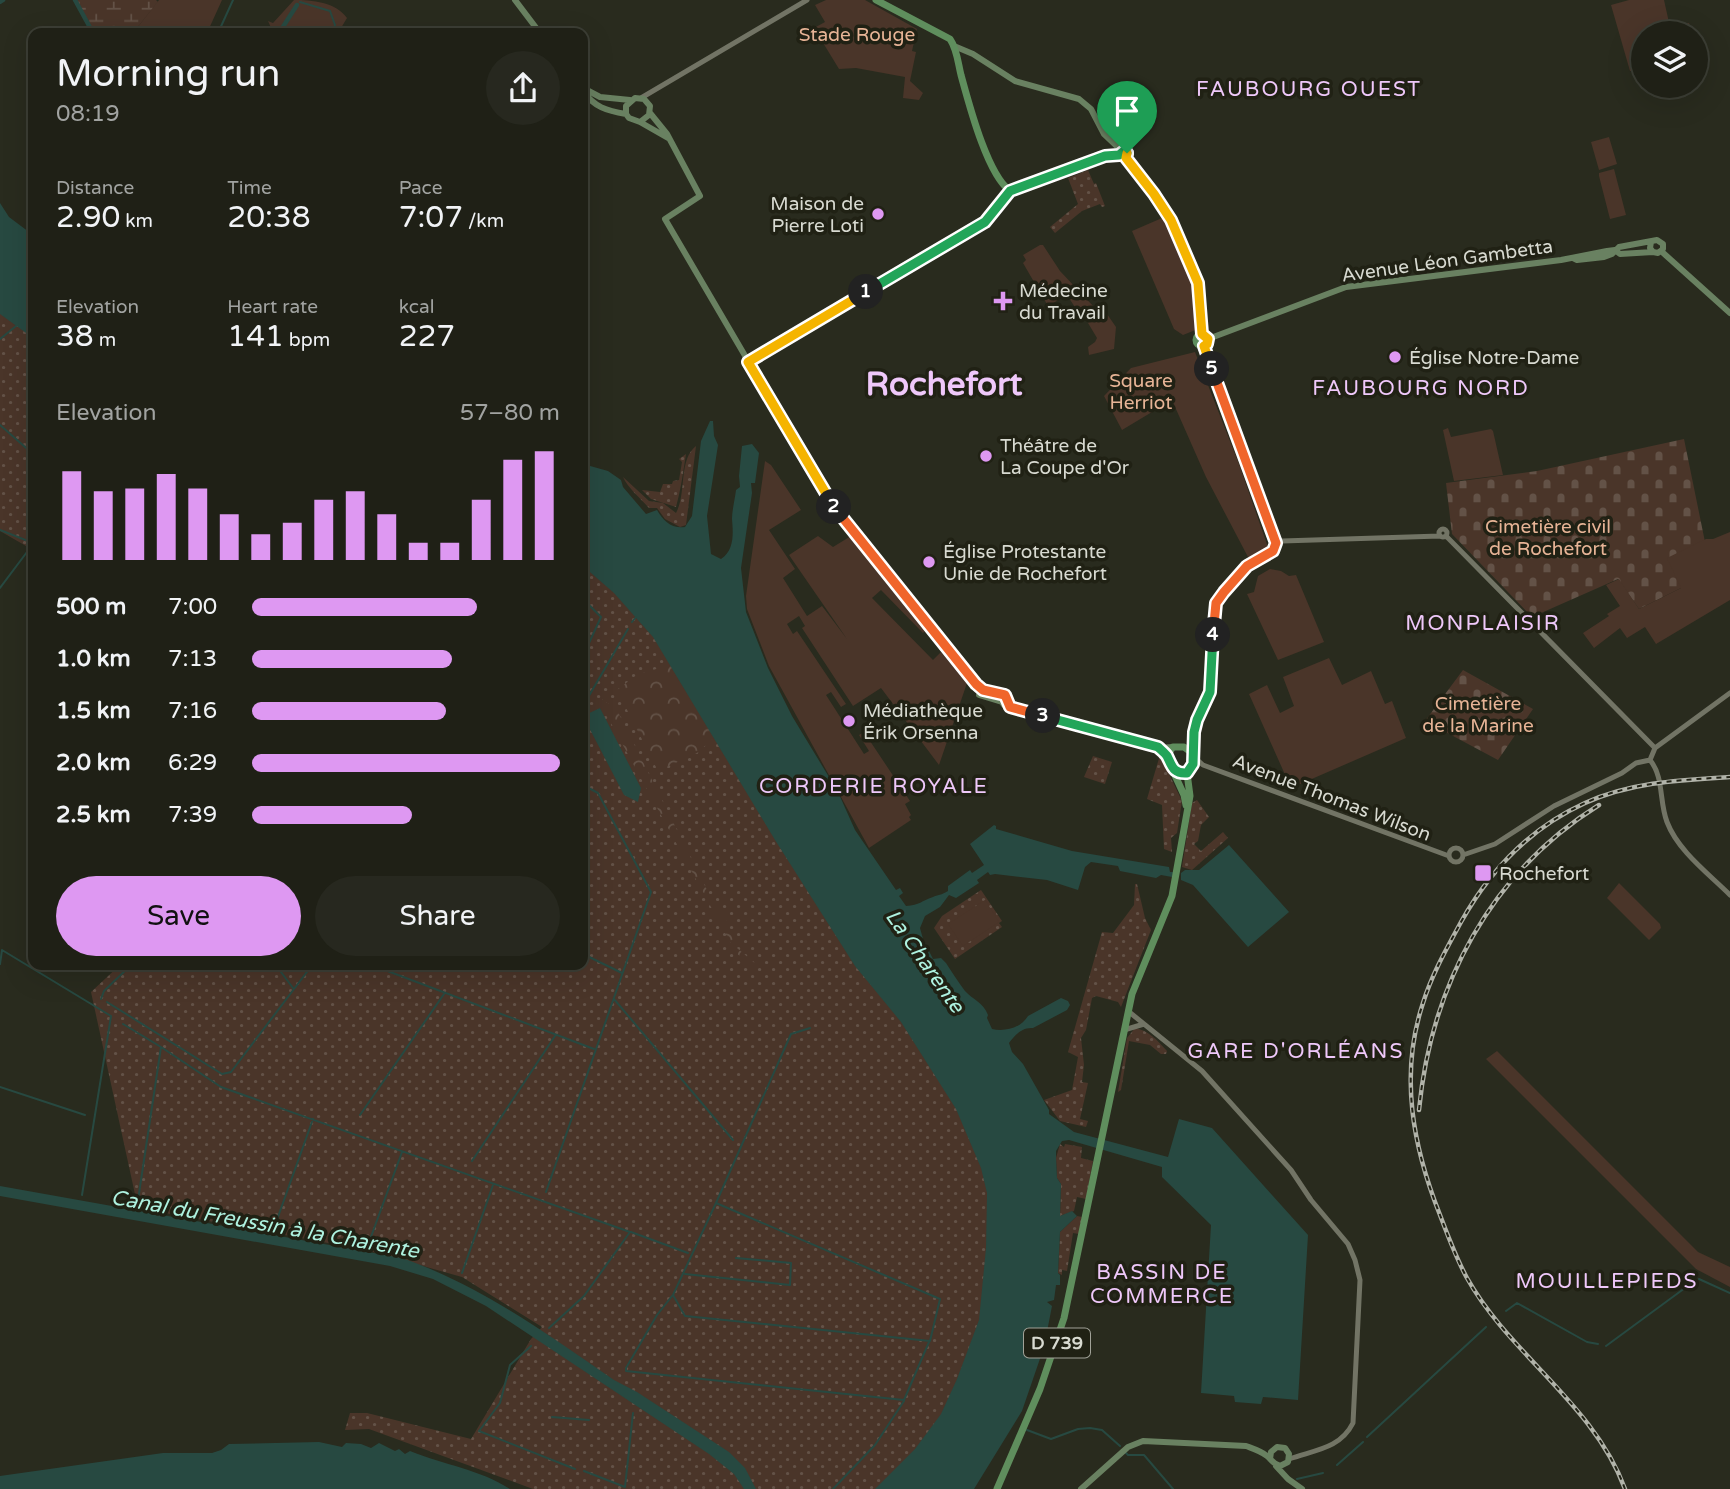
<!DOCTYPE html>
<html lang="en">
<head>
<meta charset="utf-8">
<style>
	body { margin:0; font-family:"Varela Round",sans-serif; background:#27281f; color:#f1f3f6; height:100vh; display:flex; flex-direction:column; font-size:26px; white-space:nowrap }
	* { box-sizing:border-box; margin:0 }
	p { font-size:23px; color:#a1a3a1 }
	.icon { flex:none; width:38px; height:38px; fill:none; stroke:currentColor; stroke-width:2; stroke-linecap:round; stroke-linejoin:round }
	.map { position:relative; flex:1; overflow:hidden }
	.sheet { position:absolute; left:28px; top:28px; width:560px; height:942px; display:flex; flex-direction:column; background:#1f2016; border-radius:14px; box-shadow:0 7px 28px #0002,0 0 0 2px #3c3e35 }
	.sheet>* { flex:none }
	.buttons { position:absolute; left:1631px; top:21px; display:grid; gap:14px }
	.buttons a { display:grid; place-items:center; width:77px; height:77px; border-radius:50%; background:#1f2016; box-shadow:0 7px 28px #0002,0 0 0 2px #3c3e35; font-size:35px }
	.pin { position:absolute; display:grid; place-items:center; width:60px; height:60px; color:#fff; margin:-72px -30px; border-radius:50% 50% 50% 0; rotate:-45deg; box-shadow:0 0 7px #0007 }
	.pin .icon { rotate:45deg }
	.km { position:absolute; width:35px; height:35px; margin:-18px; border-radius:50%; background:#222; color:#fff; font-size:19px; line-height:35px; text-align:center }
	.round { display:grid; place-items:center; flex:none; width:74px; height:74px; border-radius:37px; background:#27281f }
	.headline { display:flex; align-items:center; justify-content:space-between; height:119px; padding:0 28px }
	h1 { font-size:38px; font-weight:600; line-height:52px }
	.stats { display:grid; grid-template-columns:repeat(3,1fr); gap:10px; height:119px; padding:7px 28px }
	.stats div { display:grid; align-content:center }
	.stats b { font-size:30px; font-weight:600 }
	.stats small { font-size:19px; font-weight:400 }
	.stats p { font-size:19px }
	.chart { height:196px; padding:14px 28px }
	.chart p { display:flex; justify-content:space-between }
	.chart svg { width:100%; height:126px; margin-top:7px; stroke:#de98f2; stroke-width:6 }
	.cta { display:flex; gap:14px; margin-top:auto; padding:14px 28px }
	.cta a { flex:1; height:80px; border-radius:42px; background:#de98f2; color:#111; font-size:28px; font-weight:600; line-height:80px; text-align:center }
	.cta a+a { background:#27281f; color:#f1f3f6 }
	ul { padding:0 28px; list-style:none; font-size:23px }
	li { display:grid; grid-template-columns:112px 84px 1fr; align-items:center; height:52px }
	li i { height:18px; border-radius:9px; background:#de98f2 }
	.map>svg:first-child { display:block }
</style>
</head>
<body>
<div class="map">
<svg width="1730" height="1489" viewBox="0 0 1730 1489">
	<defs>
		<pattern id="grass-dots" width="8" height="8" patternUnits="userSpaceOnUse" patternTransform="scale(1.75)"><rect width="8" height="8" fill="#4a3529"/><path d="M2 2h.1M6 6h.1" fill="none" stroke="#635247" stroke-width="1.8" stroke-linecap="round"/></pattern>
		<pattern id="forest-crowns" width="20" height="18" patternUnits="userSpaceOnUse" patternTransform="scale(1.75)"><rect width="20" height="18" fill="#4a3529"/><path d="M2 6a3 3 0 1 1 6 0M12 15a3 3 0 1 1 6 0" fill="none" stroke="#635247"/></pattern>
		<pattern id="wetland-marsh" width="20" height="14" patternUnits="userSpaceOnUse" patternTransform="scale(1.75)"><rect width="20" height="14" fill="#4a3529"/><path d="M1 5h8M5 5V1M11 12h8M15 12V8" fill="none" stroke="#635247"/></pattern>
		<pattern id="cemetery-stones" width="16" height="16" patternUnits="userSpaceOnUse" patternTransform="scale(1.75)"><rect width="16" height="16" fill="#4a3529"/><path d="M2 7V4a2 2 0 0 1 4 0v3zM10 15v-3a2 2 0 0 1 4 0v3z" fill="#635247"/></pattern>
	</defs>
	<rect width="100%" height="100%" fill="#292b1e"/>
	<path fill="url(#grass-dots)" d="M1088 170 1094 184 1096 183 1105 206 1102 207 1100 204 1082 211 1055 233 1050 227 1078 204 1068 178Z
		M0 298 33 321V550L0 531Z
		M696 446 686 525 680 527 665 519 657 508H649C641 499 627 487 623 477L649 501 663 503 676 513C687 493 678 460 696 446Z
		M686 454C683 473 681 489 676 507L651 499 642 490 660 492 663 484H672L673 481 679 480 682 462 679 459Z
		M583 547 653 613 910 1008 994 1175 985 1353 896 1489H533L369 1429 345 1430 350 1413H367L471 1439 531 1339 542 1327 462 1277 366 1250 138 1208 91 992 121 964H583Z
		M1160 755 1182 801 1177 833 1171 838 1172 852 1164 849 1162 805 1147 799Z
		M1093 756 1112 762 1105 784 1084 777Z
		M1197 800 1209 817 1201 825 1198 841 1194 844 1201 851 1223 832 1228 838 1192 870 1182 867 1192 803Z
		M1135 884H1137L1145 918 1151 930 1121 1007 1118 1002 1096 996 1092 998 1086 1030 1081 1038 1084 1065 1082 1082 1088 1083 1080 1119 1088 1121 1086 1127 1060 1121 1044 1100 1072 1090 1078 1057 1068 1052 1102 932 1113 933 1134 905Z
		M981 890 1002 921 999 923 1002 927 955 959 934 928 942 916Z
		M1135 1028C1148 1030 1158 1041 1167 1051L1166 1054H1161L1150 1045 1129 1041 1121 1090 1118 1092 1127 1038Z
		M1060 1144 1064 1147 1065 1144 1082 1147 1081 1158 1093 1161 1086 1199 1077 1197 1074 1211 1060 1216 1061 1184 1057 1178 1056 1158Z
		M1077 1216 1082 1217 1079 1234 1073 1233 1067 1271 1062 1270V1275L1058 1273 1060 1232Z"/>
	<path fill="url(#forest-crowns)" d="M671 665 715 737 697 753 658 771 617 690 638 674Z
		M602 699 617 710 711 898 725 916 737 948 757 965 754 967 736 953 606 714Z"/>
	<path fill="url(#wetland-marsh)" d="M73 0H156L158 2 133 33H93Z"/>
	<path fill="url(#cemetery-stones)" d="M1684 439 1705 542 1681 588 1639 609 1618 579 1532 617 1452 534 1446 483 1537 471Z
		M1463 670 1533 709 1498 760 1425 721Z"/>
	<path fill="#4a3529" d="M159 0H222L207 33H147L137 28Z
		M294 0C312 0 336 2 347 18L338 33H263L272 30 268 21 273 23Z
		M826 0H865L917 29 912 51 916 52 910 81 923 93 919 100 903 98 905 77 856 68 839 69 814 28 825 22 815 5Z
		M1629 0H1664L1670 27 1689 23 1692 33H1643V72L1630 71 1611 5Z
		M1609 137 1617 164 1599 170 1591 142Z
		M1614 169 1626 215 1610 219 1599 176V173Z
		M1162 218 1170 226 1193 279 1198 329 1183 335 1174 329 1132 231Z
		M1040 245H1043L1060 271 1094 307 1082 318 1067 295 1048 306 1023 263 1026 260 1023 255Z
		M1102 312 1107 314 1116 327 1114 349 1089 355 1088 347 1095 342 1097 338 1088 323Z
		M1195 352 1239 464 1269 550 1251 558 1248 557 1206 477 1172 400 1122 430 1104 396 1131 368Z
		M1448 428 1451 437 1491 429 1493 431 1503 475 1454 481 1443 430Z
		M765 461 771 465 801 510 769 530 795 569 783 578 807 616 822 606 847 639 789 555 818 536 833 547 851 536 925 631 923 633 881 590 872 598 933 660 941 652 967 683 939 765 881 688 853 706 802 628 805 626 799 616 787 624 793 634 797 631 846 704 841 707 831 692 826 695 864 754 869 751 859 735 864 732 910 801 905 804 911 815 909 817 911 820 869 848 769 666 747 609 746 596Z
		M1730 532V600L1656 644 1645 627 1627 638 1620 628 1594 648 1583 633 1609 616 1607 614 1620 606 1606 585 1619 579 1639 609 1681 588 1667 558 1706 539H1713Z
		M1270 569 1281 571 1289 576 1296 575 1324 642 1278 660 1247 594 1254 592 1258 576Z
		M1329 658 1342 685 1371 671 1385 704 1392 701 1406 738 1291 788 1249 694 1267 685 1280 713 1294 706 1283 677Z
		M1619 883 1660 924 1661 928 1649 940 1607 898Z
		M985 900 999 922 963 946 948 924Z
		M1497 1051 1698 1252 1730 1267V1287L1696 1269 1486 1059Z"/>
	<path fill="#274941" d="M0 203 9 217 33 235V338L0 314Z
		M710 421H713L714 436 718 445 707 516 711 554 721 559C735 550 733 532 732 519 732 510 735 499 736 490L740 487 739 476 742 446 752 444 759 453 755 483H751L752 493 741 568 746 612 768 668 792 716 838 792 855 830 896 890 900 888 903 893 899 896 906 906C920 905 921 901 933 897 937 895 942 895 948 891V886L970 870 972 873 984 865 970 844 994 825 996 826V829L1072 851 1169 867 1170 872H1174L1172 877 1161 875 1156 878 1120 871 1118 866 1091 862 1085 867 1078 890 1047 880 995 874 990 875 988 872 977 880 979 883 956 898 949 895 940 907 925 916 920 928 923 939 933 959 941 958 946 963C952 972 958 982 965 991 973 1000 983 1002 988 1015L987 1018 992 1029C1005 1032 1021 1028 1028 1016L1061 998 1068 1001 1070 1005 1067 1010 1033 1028C1022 1027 1015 1035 1009 1043L1012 1052 1023 1064 1049 1110V1114L1074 1132 1168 1157 1179 1119 1212 1128 1308 1235 1298 1400 1263 1397 1261 1404 1235 1402 1234 1396 1201 1393 1211 1225 1162 1177V1167L1069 1140 1062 1141 1056 1151V1158L1057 1178 1061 1184 1060 1216 1072 1211 1077 1216 1060 1232 1058 1273 1060 1275V1285H1056L1054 1300 1047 1302 1052 1306 1044 1347 1022 1411 974 1489H875L915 1449 941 1414 957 1379 979 1320 986 1248 987 1193 981 1168 956 1109 901 1022 855 966 775 840 653 637 614 593 583 566V464L608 471 621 480 623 487 646 514 657 510C663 521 672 529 685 527L692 516 701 441Z
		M600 708 641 788 638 802 624 795 583 716Z
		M1229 845 1289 912 1248 947 1193 885 1181 880V873L1185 870H1199Z
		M0 1186 402 1258C482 1286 545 1333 614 1380L637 1392 729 1452 745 1468 756 1489H744L734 1474 709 1454 486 1306 433 1279 390 1266 0 1196Z
		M319 1442 342 1447 346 1443 361 1444 371 1448 379 1443 395 1451 399 1449 405 1454 410 1451C444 1465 479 1469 510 1489H0V1476L14 1474 163 1453H212L221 1450 229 1444Z"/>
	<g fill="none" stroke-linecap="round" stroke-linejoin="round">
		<path stroke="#274941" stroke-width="2" d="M300 2 330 11 335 25 332 33
			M218 33 233 0
			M0 339 16 326
			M0 425 33 454
			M0 530 33 543
			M0 588 33 544
			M583 599 601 617 583 656
			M632 622 636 617
			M583 706 628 629
			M583 954 622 973
			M0 964 2 950 111 1016 82 1195
			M275 964 293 988
			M369 964 594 1049
			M101 999 104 991 132 964
			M614 999 733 1140
			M107 1002 222 1074 231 1072 313 964
			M123 1024 161 1047 138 1200
			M161 1047 221 1087 630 1232 584 1296 549 1328
			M0 1087 85 1115
			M360 1115 444 994
			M472 1161 555 1036
			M546 1192 651 892 598 793 583 785
			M716 1203 673 1295 685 1316 930 1341 940 1299 716 1203 791 1034 810 1028
			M274 1228 313 1119
			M631 1232 688 1253
			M368 1245 402 1152
			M462 1273 493 1185
			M685 1274 790 1285 791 1263 736 1258
			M1699 1279 1730 1293
			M672 1296 657 1315 626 1368V1371L904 1400 929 1342
			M1506 1311 1517 1303 1587 1342 1598 1344
			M531 1346 510 1365 500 1403 479 1431 575 1469
			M1606 1346 1689 1285
			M552 1417 589 1420
			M1027 1430 1051 1439 1078 1429 1090 1428 1102 1430 1120 1446
			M1367 1437 1486 1327
			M1126 1453 1128 1455H1144L1173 1489
			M1337 1465 1363 1442
			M584 1471 625 1487 633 1413
			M1297 1479 1323 1473
			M833 1489 875 1445 904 1401"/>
		<path stroke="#274941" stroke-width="4.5" d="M75 0 93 33
			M0 2 3 0
			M279 33 297 5"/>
		<path stroke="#727465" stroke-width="5" d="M641 98 807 0
			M748 361 985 222 1006 198 1010 191
			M1439 533a4 4 0 1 1 8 0a4 4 0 1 1-8 0Z
			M1446 536 1655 748
			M1276 543 1282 541 1440 536
			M1193 756 1203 765 1449 856
			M1650 760C1664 777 1659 801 1667 822 1678 851 1709 874 1730 895
			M1650 760 1655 748 1730 693
			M1449 855a7 7 0 1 1 14 0a7 7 0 1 1-14 0Z
			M1463 855 1495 844 1554 806 1622 773 1636 763 1650 760
			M1128 1011 1202 1071 1291 1170 1311 1200 1348 1244 1355 1260 1360 1280 1353 1423C1340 1449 1314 1450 1289 1459
			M1124 1030 1144 1024"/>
		<path stroke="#698161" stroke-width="6" d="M515 0 540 33
			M954 46 973 54 1015 81 1079 99 1091 109 1104 134 1122 151
			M583 88 600 97 630 100
			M583 91C594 107 607 111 626 114
			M650 113 667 134 700 196 665 219 833 506 982 689
			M640 122 649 115 650 106 644 99 635 98 626 106V114L629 118 640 122 668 138
			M1661 251 1730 313
			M1573 258 1577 260 1604 257 1612 254 1619 247 1657 240 1663 244V249L1658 253 1653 252 1650 248 1651 242
			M1208 339 1346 287 1561 260 1607 251 1615 250 1620 254 1653 252
			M983 690 1002 695
			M979 695 1002 702
			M1003 702 1007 699 1003 695 1000 699 1004 705
			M1010 707 1138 744 1158 748 1173 747
			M1276 1466 1288 1479 1302 1489
			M1081 1489 1128 1447 1143 1441 1246 1446C1254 1449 1261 1451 1267 1456 1272 1460 1273 1464 1280 1466L1288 1462 1289 1454 1285 1448 1277 1447 1271 1452 1270 1459"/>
		<path stroke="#5f8e5d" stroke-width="7" d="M876 0 950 39C957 49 958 63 961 75 969 104 987 174 1010 191L1105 156 1119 155
			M1119 155a4 4 0 1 1 8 0a4 4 0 1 1-8 0Z
			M1126 158 1154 194 1171 220 1195 276 1202 334
			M1196 340a6 6 0 1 1 12 0a6 6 0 1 1-12 0Z
			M1192 753 1184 747H1173C1163 759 1169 771 1183 774L1190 770 1193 760 1194 732 1202 707 1210 692 1216 603 1247 566 1271 553 1276 543 1204 346
			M1173 771 1184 795 1186 805
			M997 1489 1040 1389 1064 1318 1132 994 1172 896 1190 796 1187 773"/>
		<g stroke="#b1b3a9" stroke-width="4.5">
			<path id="rail" d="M1419 1110C1431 985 1491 872 1599 805
				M1625 1489C1594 1404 1510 1355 1467 1278 1456 1258 1448 1236 1440 1215 1413 1147 1399 1075 1423 1003 1432 974 1447 948 1461 922 1490 870 1530 828 1585 803 1631 782 1680 780 1730 777"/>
		</g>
		<use href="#rail" stroke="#202114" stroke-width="2" stroke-dasharray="5" stroke-linecap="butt"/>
	</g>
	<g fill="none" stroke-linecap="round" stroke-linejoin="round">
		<g stroke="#fff" stroke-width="14">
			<path id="split-1" d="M866 292 985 222 1010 191 1105 156 1119 155 1124 151 1127 153"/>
		</g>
		<g stroke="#fff" stroke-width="14">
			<path id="split-2" d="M834 507 748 362 866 292"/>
		</g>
		<g stroke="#fff" stroke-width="14">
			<path id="split-3" d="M834 507 976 684 983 690 1005 695 1010 707 1043 716"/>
		</g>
		<g stroke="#fff" stroke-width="14">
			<path id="split-4" d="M1043 716 1158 747C1161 750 1165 753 1167 756 1172 766 1173 774 1187 773L1193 764 1194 732 1197 720 1210 692 1213 635"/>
		</g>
		<g stroke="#fff" stroke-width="14">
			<path id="split-5" d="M1212 369 1276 543 1273 551 1247 566 1224 592 1216 603 1213 635"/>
		</g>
		<g stroke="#fff" stroke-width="14">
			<path id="split-6" d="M1127 153 1126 158 1154 194 1171 220 1198 283 1202 334 1208 339 1207 344 1204 346 1212 369"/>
		</g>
		<use href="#split-1" stroke="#22a559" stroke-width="9"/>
		<use href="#split-2" stroke="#f5b400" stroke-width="9"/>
		<use href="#split-3" stroke="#f0652b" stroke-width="9"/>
		<use href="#split-4" stroke="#22a559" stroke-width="9"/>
		<use href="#split-5" stroke="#f0652b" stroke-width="9"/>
		<use href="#split-6" stroke="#f5b400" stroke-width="9"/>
	</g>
	<g fill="#de98f2" stroke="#202114" stroke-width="2.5">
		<circle cx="878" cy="214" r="7"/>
		<path d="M999.5 290.5h7v7h7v7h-7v7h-7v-7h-7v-7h7z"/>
		<circle cx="1395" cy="357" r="7"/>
		<circle cx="986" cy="456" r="7"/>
		<circle cx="929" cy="562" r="7"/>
		<circle cx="849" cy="721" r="7"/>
		<rect x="1474" y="864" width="18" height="18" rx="3.5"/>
	</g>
	<g text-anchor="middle" stroke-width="7" stroke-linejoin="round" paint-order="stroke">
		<rect fill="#202114" stroke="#a1a298" stroke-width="2" x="1024" y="1328.5" width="66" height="29" rx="5"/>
		<g font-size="18" font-weight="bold" fill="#d8dad1">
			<text x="1057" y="1349">D 739</text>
		</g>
		<g font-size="19" fill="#e7b496" stroke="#202114">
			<text x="857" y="41">Stade Rouge</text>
			<text x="1141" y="387">Square<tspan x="1141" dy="22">Herriot</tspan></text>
			<text x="1548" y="533">Cimetière civil<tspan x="1548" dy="22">de Rochefort</tspan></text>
			<text x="1478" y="710">Cimetière<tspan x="1478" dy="22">de la Marine</tspan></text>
		</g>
		<g font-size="19" fill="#d8dad1" stroke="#202114" text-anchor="start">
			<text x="864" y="210" text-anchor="end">Maison de<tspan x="864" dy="22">Pierre Loti</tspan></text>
			<text x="1019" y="297">Médecine<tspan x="1019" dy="22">du Travail</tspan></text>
			<text x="1409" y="364">Église Notre-Dame</text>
			<text x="1000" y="452">Théâtre de<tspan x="1000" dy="22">La Coupe d'Or</tspan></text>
			<text x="943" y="558">Église Protestante<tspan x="943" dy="22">Unie de Rochefort</tspan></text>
			<text x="863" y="717">Médiathèque<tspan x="863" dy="22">Érik Orsenna</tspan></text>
			<text x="1499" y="880">Rochefort</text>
		</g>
		<g font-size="19" fill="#d8dad1" stroke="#202114">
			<text transform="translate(1447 260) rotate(-8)" y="7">Avenue Léon Gambetta</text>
			<text transform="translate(1332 797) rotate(21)" y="7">Avenue Thomas Wilson</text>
		</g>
		<g font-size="21" letter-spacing="2" fill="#efc8fa" stroke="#202114">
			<text x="1309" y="96">FAUBOURG OUEST</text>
			<text x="1421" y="395">FAUBOURG NORD</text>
			<text x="1483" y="630">MONPLAISIR</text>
			<text x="874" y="793">CORDERIE ROYALE</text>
			<text x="1296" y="1058">GARE D'ORLÉANS</text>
			<text x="1162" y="1279">BASSIN DE<tspan x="1162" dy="24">COMMERCE</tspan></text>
			<text x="1607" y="1288">MOUILLEPIEDS</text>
		</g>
		<g font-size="21" font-style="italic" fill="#aef2e0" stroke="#202114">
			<text transform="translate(925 961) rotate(55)" y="7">La Charente</text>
			<text transform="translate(265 1224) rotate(10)" y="7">Canal du Freussin à la Charente</text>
		</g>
		<g font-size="33" font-weight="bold" fill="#efc8fa" stroke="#202114">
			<text x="944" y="395">Rochefort</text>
		</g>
	</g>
</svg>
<div class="buttons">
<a><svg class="icon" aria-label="layers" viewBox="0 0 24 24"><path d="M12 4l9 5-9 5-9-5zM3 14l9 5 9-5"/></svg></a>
</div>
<div class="pin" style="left:1127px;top:153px;background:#1e9e55"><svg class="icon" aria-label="arrive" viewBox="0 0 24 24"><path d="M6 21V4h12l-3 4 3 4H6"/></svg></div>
<b class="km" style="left:866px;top:292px">1</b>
<b class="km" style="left:834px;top:507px">2</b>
<b class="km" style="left:1043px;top:716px">3</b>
<b class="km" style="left:1213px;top:635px">4</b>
<b class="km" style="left:1212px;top:369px">5</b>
<section class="sheet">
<div class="headline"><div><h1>Morning run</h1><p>08:19</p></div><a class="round"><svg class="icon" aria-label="share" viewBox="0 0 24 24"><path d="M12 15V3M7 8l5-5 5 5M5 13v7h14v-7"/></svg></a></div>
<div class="stats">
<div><p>Distance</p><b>2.90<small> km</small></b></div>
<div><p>Time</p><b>20:38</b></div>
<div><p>Pace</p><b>7:07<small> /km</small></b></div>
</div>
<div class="stats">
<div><p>Elevation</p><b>38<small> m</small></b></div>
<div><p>Heart rate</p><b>141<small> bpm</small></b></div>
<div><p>kcal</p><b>227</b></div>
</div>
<div class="chart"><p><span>Elevation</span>57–80 m</p>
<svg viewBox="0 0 160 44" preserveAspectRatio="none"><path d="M5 44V13M15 44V20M25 44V19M35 44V14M45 44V19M55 44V28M65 44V35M75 44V31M85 44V23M95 44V20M105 44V28M115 44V38M125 44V38M135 44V23M145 44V9M155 44V6"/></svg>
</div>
<ul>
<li><b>500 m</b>7:00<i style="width:73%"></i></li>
<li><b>1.0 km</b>7:13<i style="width:65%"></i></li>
<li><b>1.5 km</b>7:16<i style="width:63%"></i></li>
<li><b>2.0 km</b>6:29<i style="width:100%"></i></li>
<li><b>2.5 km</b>7:39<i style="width:52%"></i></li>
</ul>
<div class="cta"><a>Save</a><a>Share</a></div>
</section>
</div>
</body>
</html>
